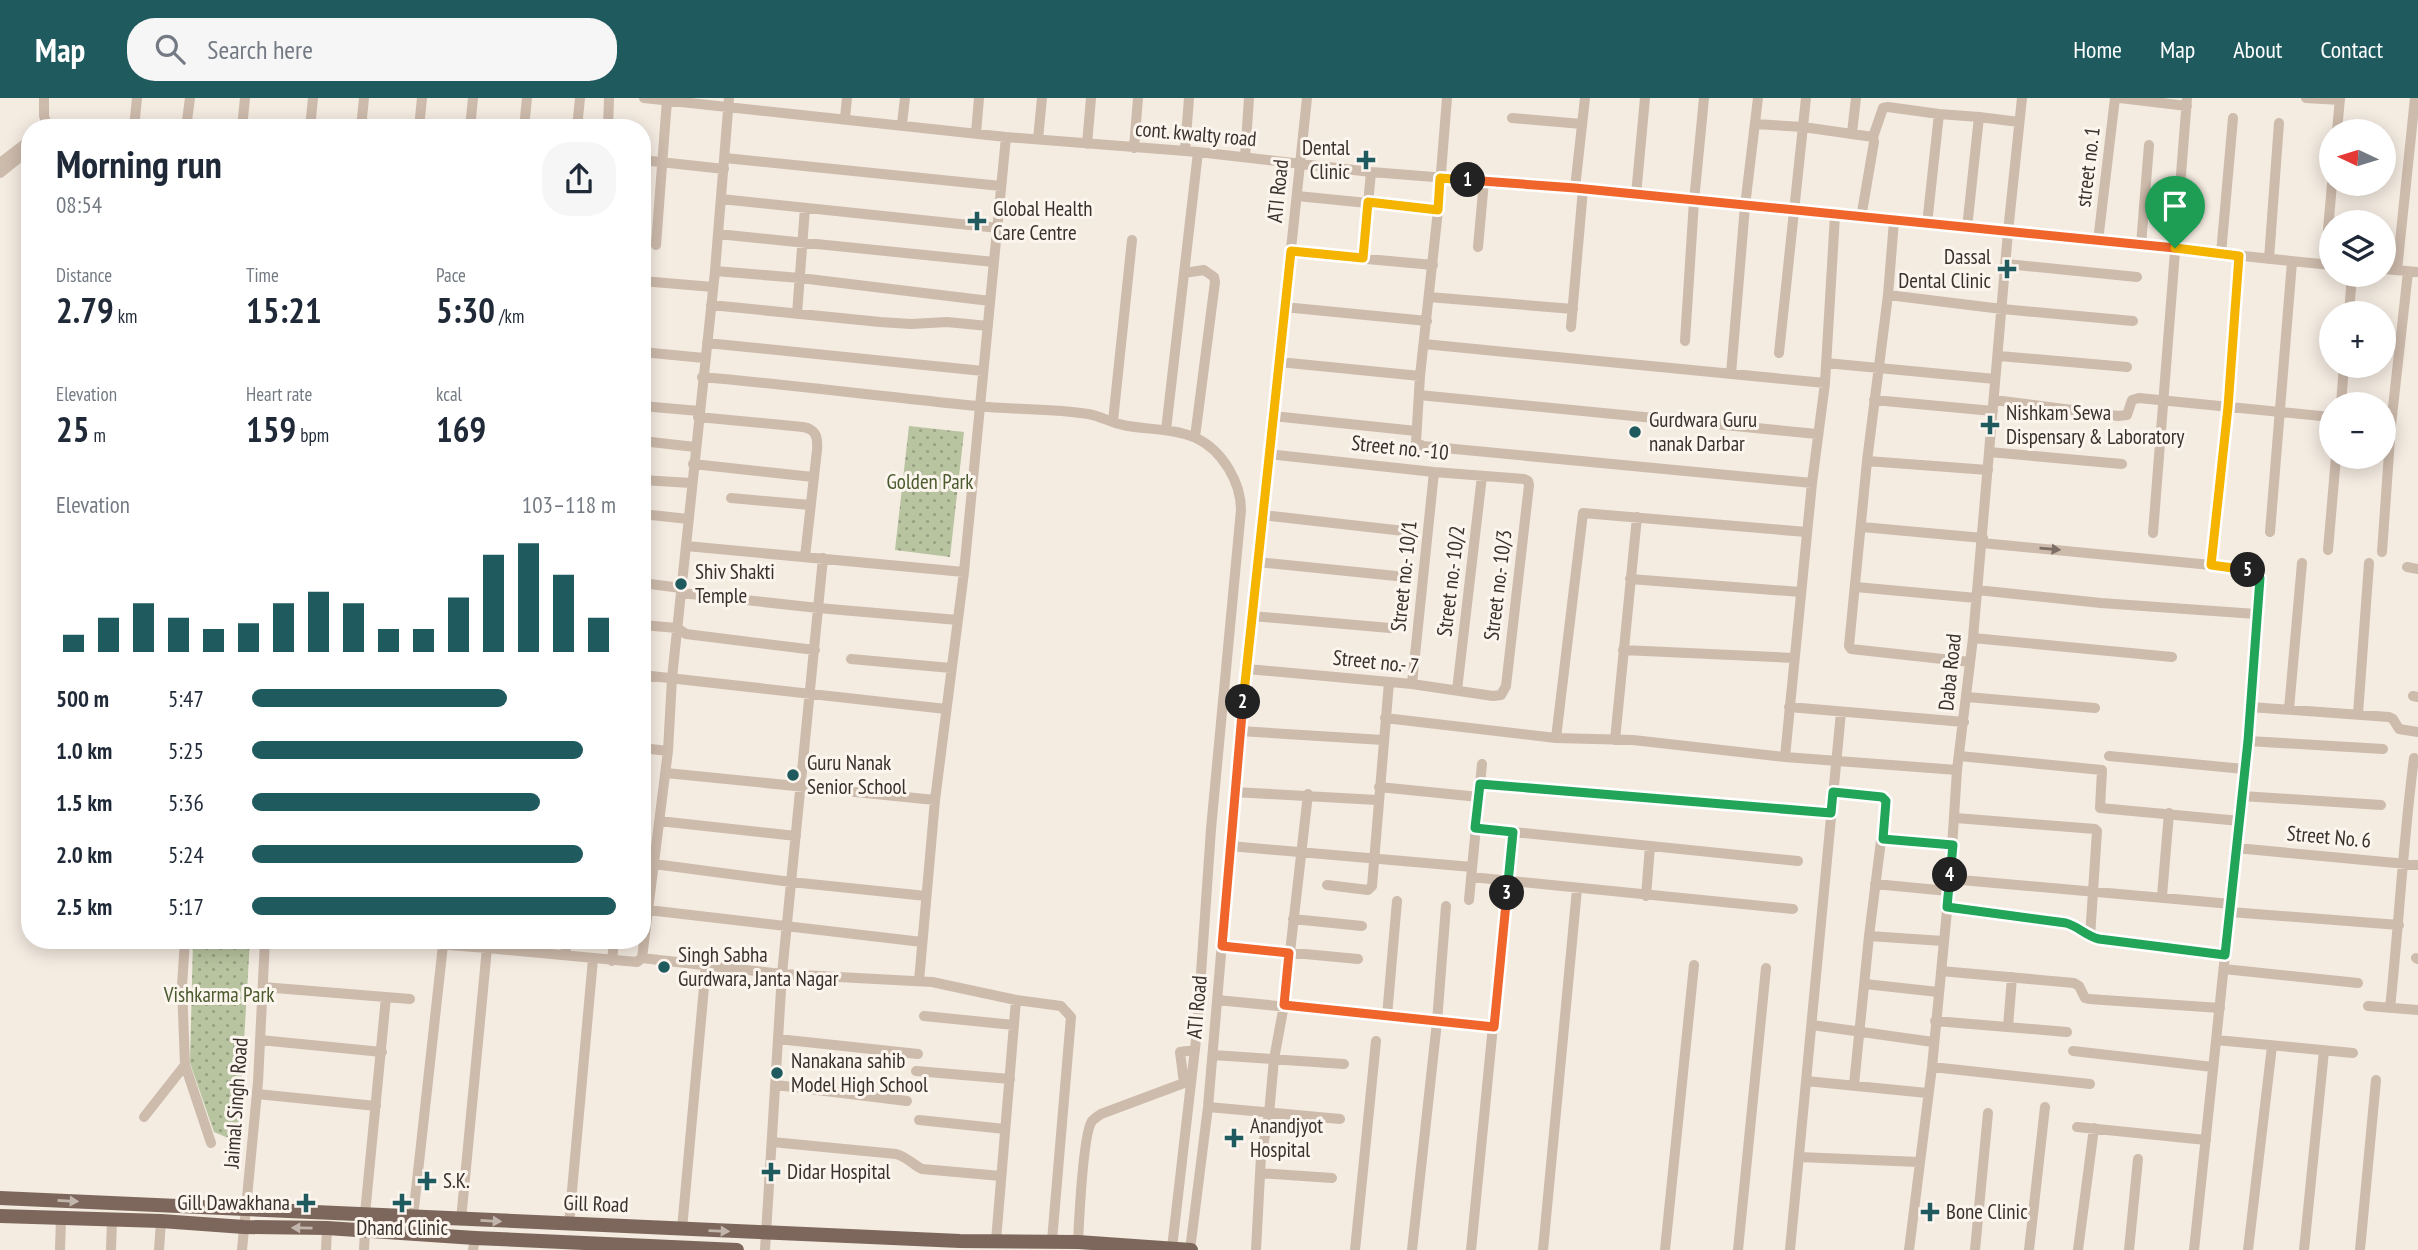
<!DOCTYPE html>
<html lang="en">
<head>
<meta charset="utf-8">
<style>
	body { margin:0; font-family:"PT Sans Narrow",sans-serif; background:#f6f6f7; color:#1f2937; height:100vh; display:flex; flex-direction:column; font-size:26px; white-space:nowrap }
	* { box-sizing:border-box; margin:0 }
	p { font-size:23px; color:#747a83 }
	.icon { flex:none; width:38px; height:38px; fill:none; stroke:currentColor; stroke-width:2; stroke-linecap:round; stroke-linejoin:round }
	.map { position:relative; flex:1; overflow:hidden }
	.panel { position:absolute; left:21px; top:21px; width:630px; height:830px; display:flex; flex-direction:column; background:#fff; border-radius:28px; box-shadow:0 4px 18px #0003 }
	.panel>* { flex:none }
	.needle { width:46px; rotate:274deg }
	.buttons { position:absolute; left:2319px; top:21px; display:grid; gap:14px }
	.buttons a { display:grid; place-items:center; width:77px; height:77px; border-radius:50%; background:#fff; box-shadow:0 4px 18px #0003; font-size:35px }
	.pin { position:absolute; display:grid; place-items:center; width:60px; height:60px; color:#fff; margin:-72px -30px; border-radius:50% 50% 50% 0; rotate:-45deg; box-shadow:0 0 7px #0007 }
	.pin .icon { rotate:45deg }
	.km { position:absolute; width:35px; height:35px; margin:-18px; border-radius:50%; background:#222; color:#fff; font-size:19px; line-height:35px; text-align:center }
	.round { display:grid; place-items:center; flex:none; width:74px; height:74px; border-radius:28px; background:#f6f6f7 }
	.head { display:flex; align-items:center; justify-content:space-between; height:119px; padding:0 35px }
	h1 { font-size:38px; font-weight:700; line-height:52px }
	.metrics { display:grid; grid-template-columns:repeat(3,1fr); gap:10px; height:119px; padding:7px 35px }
	.metrics div { display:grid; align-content:center }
	.metrics b { font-size:35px; font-weight:700 }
	.metrics small { font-size:19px; font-weight:400 }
	.metrics p { font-size:19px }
	.chart { height:196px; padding:14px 35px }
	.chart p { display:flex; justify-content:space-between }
	.chart svg { width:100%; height:126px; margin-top:7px; stroke:#1f5a5e; stroke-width:6 }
	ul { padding:0 35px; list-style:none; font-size:23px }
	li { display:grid; grid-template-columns:112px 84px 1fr; align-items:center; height:52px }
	li i { height:18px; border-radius:9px; background:#1f5a5e }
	header { display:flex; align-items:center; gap:42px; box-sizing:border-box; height:98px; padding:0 35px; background:#1f5a5e; color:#fff }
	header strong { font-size:33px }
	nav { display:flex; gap:38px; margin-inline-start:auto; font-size:24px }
	.search { width:490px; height:63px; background:#f6f6f7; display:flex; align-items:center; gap:18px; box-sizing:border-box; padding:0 24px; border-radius:28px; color:#747a83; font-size:26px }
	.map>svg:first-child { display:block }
</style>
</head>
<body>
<header>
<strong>Map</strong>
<div class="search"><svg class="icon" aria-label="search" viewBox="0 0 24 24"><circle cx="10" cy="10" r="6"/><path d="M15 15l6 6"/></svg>Search here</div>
<nav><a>Home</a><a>Map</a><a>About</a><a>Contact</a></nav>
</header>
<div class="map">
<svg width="2418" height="1152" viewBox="0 0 2418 1152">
	<defs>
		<pattern id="green-dots" width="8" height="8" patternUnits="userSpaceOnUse" patternTransform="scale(1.75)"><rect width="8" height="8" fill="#b8c4a0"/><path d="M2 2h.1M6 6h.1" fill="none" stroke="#97a083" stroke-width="1.8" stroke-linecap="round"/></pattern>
	</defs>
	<rect width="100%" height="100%" fill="#f4ebe1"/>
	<path fill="url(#green-dots)" d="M909 328 964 334 950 459 895 452Z
		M193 842H250L238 1044 214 1034 190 965Z"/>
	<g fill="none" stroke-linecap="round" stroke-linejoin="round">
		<path stroke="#cdbbac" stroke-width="10" d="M44 0V18L48 30
			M644 0 1006 39 1198 54 1371 74 1575 90 2331 167
			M729 0 715 173 672 580 668 653 642 860 782 876 932 884 1016 902 1061 908 1071 919 1052 1143
			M1447 0 1438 112 1420 278 1416 344 1423 348 1812 385
			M2120 0 2187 8
			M2306 0 2340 2
			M845 20 847 0
			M1512 20 1582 26
			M902 26 905 0
			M1755 26 1803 29 1873 39
			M134 30 137 0
			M186 30 190 0
			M242 30 245 0
			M310 30 313 0
			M361 30 364 0
			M419 30 422 0
			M470 30 473 0
			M524 30 527 0
			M577 30 580 0
			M608 30 609 0
			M2337 33 2340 0
			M976 35 979 0
			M1852 35 1856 0
			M1038 41 1042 0
			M1087 46 1091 0
			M1134 50 1138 0
			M1185 52 1189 0
			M1245 59 1249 0
			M725 60 1001 88
			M642 62 724 71
			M0 65 30 42
			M0 75 30 51
			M1575 90 1585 0
			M1636 97 1645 0
			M1297 98 1438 112
			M721 101 998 130
			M1861 120 1874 44 1873 39 1883 10 1888 9 1939 16
			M1894 123 1888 197 1867 363 1849 548 1851 551 1970 564
			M1927 126 1939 16 1979 19
			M1967 130 1979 19 2019 24
			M718 136 994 164
			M2098 143 2115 0
			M656 147 667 2
			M2141 147 2149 47
			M1478 149 1484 83
			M1291 154 1433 167
			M2221 156 2233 20
			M1363 160 1371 74
			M2269 161 2279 25
			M2006 166 2137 179
			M2325 166 2332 86
			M2384 171 2418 174
			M2397 172 2415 0
			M715 173 800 180 990 203
			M1184 175 1204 172 1214 179 1215 184 1195 339
			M642 183 713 189
			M1888 197 2002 211 2133 223
			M1429 199 1573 211
			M711 207 880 224 911 226 947 224 988 228
			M1284 209 1427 223
			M2349 215 2352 177
			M797 216 805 110
			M1571 229 1583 91
			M1685 243 1694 103 1704 0
			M707 245 983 273
			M1424 246 1825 285
			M642 254 704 260
			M1779 255 1806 0
			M1999 258 2127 269
			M1279 264 1420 278
			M1826 265 1995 281
			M1731 276 1745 108 1758 0
			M702 279C794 287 885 299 977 308 1013 312 1052 310 1088 316 1101 318 1111 325 1123 327 1147 332 1173 330 1196 340 1222 352 1241 384 1241 412L1211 731 1197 933 1172 1150
			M1419 297 1817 336
			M1874 302 1993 313
			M1994 302 2118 318 2127 317 2132 302 2139 300 2331 319
			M2341 306 2344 268
			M642 308 699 313
			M1273 318 1416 333
			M698 319 803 329C816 331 818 339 817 352L805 459
			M1113 323 1132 142
			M1166 332 1198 54
			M642 343 695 349
			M1989 354 2122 366
			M1867 363 1988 372
			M693 366 813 379
			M642 382 691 385
			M731 400 810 407
			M642 416 688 421
			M1262 417 1404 433
			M1862 429 1983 440
			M2270 434 2292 164
			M2153 435 2187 0
			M1982 445 2211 467 2253 473 2260 480 2248 643 2225 857
			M686 448 964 474
			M2328 452 2336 359
			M2382 454 2391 327 2408 174
			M1257 464 1396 478
			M2211 467 2228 309 2239 158
			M2407 469 2418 471
			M1630 481 1801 494
			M642 485 681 490
			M1856 489 1976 500
			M1977 492 2101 505 2256 516
			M681 495 818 510 958 522
			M1252 518 1390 530
			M642 527 677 530 686 536 815 552
			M1973 540 2172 559
			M1623 552 1794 560
			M851 561 951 570
			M1247 571 1412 586 1493 598 1501 597 1506 588 1529 387 1528 383 1524 381 1434 374 1268 356
			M642 577 946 611
			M1412 586 1434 374
			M1457 592 1482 378
			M2413 598 2418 599
			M1967 599 2095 610
			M1789 609 1964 624
			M2250 609 2389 619 2393 621 2399 631 2418 634
			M2289 611 2302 465
			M2358 616 2369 465
			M642 618 646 578
			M1385 620 1556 640 1633 642 1785 659 1957 672
			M1240 633 1383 642
			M1556 640 1583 415 1806 434
			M1615 642 1637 419
			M2248 643 2383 651
			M642 650 668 653
			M1959 658 2102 672 2100 710 2240 723
			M2109 658 2244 671
			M1785 659 1812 385 1825 285 1835 117
			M666 675 935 702
			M1480 686 1831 715
			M1379 689 1479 699
			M1234 694 1377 702
			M1833 694 1882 699 1886 703 1869 838 1854 987
			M2242 698 2381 707
			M1956 720 2095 731 2097 733 2090 839
			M659 723 796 738
			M1475 730 1798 763
			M1883 741 1953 747
			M1230 748 1472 769
			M2236 750 2418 767
			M654 766 791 784 926 798
			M1471 779 1793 811
			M1950 781 2231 806
			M1875 786 1948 793
			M1327 787 1368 792 1372 788 1389 584
			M1646 798 1650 748
			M2162 798 2169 715
			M1469 802 1482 666
			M1947 809 2066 825C2078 828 2086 838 2099 841L2225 857 2194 1152
			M648 812 922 844
			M2230 814 2399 827
			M1293 821 1362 828
			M1869 838 1943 843
			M385 842 474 849
			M474 842V849L487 850 637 864 642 860
			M1221 848 1358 861
			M565 857 567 842
			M2416 860 2418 861
			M612 863 614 842
			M2224 871 2358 885
			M1941 873 2074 885 2079 888 2085 900 2089 901 2220 910
			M919 883 935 702 964 474 1006 39
			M1865 886 1938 894
			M263 889 410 901
			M1217 902 1494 929
			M2368 908 2418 912
			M2390 910C2399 827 2403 743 2414 660
			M924 918 1014 927
			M1387 918 1397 803
			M1935 923 2067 934
			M1812 927 1933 944
			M2008 929 2012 879
			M778 941 918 956
			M260 942 382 954
			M2216 942 2353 955
			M2073 953 2213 969
			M1213 957 1344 966
			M185 967 211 1045
			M1932 969 2090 986
			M916 973 1010 981
			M1806 983 1927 995
			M776 987 907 1003
			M257 996 376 1008
			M1208 1009 1340 1021
			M144 1019 185 967 182 888 185 842
			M919 1022 1005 1031
			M2077 1029 2206 1042
			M772 1044 896 1056C907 1059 912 1066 922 1071L1001 1078
			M1799 1059 1919 1064
			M1260 1075 1332 1080
			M365 1116 386 899
			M413 1119 443 847
			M461 1122 487 850
			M569 1126 593 861
			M682 1131 706 867
			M996 1143 1016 902
			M1078 1144C1079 1124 1083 1035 1092 1023 1094 1021 1098 1018 1101 1016L1184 985 1180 954 1195 952
			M60 1152 61 1120
			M111 1152 112 1122
			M159 1152 161 1123
			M242 1152 258 984 265 842
			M326 1152 327 1130
			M364 1152 365 1133
			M473 1152 475 1140
			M765 1152 782 876 823 460
			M1190 1152 1208 1009 1240 633 1307 0
			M1256 1152 1261 1058 1269 1016 1274 961 1284 907 1308 696
			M1355 1152 1376 943
			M1412 1152 1437 924 1446 808
			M1471 1152 1512 734
			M1543 1152 1577 791
			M1665 1152 1694 867
			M1738 1152 1766 870
			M1790 1152 1841 614
			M1909 1152 1932 969 1950 781 1957 672 1973 540 2008 134 2022 0
			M1975 1152 1988 1015
			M2029 1152 2045 1009
			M2078 1152 2094 1030
			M2129 1152 2138 1061
			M2248 1152 2272 948
			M2304 1152 2324 953
			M2360 1152 2376 982"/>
		<path stroke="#7d675c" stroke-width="14" d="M0 1100 960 1143 1078 1144 1191 1152
			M0 1118 161 1123 244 1129 327 1130 475 1140 737 1152"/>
	</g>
	<defs><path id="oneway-solid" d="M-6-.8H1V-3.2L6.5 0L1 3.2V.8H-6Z" transform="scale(1.75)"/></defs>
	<use fill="#7d6f65" href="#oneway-solid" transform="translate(2050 451) rotate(5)"/>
	<g fill="#c2b5ac">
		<use href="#oneway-solid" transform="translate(68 1103) rotate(3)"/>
		<use href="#oneway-solid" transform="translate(491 1123) rotate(3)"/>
		<use href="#oneway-solid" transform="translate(302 1130) rotate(-179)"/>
		<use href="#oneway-solid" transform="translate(719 1133) rotate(2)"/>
	</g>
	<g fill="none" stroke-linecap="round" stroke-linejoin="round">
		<g stroke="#fff" stroke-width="14">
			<path id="split-1" d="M1468 82 1575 90 2175 150"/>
		</g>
		<g stroke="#fff" stroke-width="14">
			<path id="split-2" d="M1243 604 1291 153 1363 160 1368 104 1438 112 1440 80 1468 82"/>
		</g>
		<g stroke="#fff" stroke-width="14">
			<path id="split-3" d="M1243 604 1222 848 1289 855 1284 907 1494 929 1507 795"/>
		</g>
		<g stroke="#fff" stroke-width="14">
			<path id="split-4" d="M1507 795 1513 734 1475 730 1480 686 1831 715 1833 694 1882 699 1886 703 1883 741 1953 747 1950 777"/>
		</g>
		<g stroke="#fff" stroke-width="14">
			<path id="split-5" d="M1950 777 1947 809 2066 825C2078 828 2086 838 2099 841L2225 857 2248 643 2260 480 2253 473 2248 472"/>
		</g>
		<g stroke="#fff" stroke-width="14">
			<path id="split-6" d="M2175 150 2239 158 2228 309 2211 467 2248 472"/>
		</g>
		<use href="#split-1" stroke="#f0652b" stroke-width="9"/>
		<use href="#split-2" stroke="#f5b400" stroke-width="9"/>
		<use href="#split-3" stroke="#f0652b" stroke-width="9"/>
		<use href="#split-4" stroke="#22a559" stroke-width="9"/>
		<use href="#split-5" stroke="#22a559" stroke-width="9"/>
		<use href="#split-6" stroke="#f5b400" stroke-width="9"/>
	</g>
	<g fill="#1f5a5e" stroke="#fbf5ee" stroke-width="2.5">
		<path d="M1362.5 51.5h7v7h7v7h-7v7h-7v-7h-7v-7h7z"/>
		<path d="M973.5 112.5h7v7h7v7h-7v7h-7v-7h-7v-7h7z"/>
		<path d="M2003.5 160.5h7v7h7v7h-7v7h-7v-7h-7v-7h7z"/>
		<path d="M1986.5 316.5h7v7h7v7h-7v7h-7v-7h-7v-7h7z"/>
		<circle cx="1635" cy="334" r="7"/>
		<circle cx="681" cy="486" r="7"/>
		<circle cx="793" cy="677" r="7"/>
		<circle cx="664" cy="869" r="7"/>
		<circle cx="777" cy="975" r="7"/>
		<path d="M1230.5 1029.5h7v7h7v7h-7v7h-7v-7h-7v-7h7z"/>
		<path d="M767.5 1063.5h7v7h7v7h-7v7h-7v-7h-7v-7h7z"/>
		<path d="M423.5 1072.5h7v7h7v7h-7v7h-7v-7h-7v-7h7z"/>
		<path d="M302.5 1094.5h7v7h7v7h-7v7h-7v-7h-7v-7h7z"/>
		<path d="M398.5 1094.5h7v7h7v7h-7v7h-7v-7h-7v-7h7z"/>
		<path d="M1926.5 1103.5h7v7h7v7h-7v7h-7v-7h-7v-7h7z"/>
	</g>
	<g text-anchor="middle" stroke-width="6" stroke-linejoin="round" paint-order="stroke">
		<g font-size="21" fill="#3b302b" stroke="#fbf5ee">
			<text transform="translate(1196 36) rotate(5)" y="7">cont. kwalty road</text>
			<text transform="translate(2088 69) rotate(-83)" y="7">street no. 1</text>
			<text transform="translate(1278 93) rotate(-84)" y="7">ATI Road</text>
			<text transform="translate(1400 350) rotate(6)" y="7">Street no. -10</text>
			<text transform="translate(1404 478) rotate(-84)" y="7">Street no.- 10/1</text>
			<text transform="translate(1451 483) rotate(-83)" y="7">Street no.- 10/2</text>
			<text transform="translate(1498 487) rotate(-83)" y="7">Street no.- 10/3</text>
			<text transform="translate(1376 564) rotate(6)" y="7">Street no.- 7</text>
			<text transform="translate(1950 574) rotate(-84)" y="7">Daba Road</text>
			<text transform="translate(2329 739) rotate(5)" y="7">Street No. 6</text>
			<text transform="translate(1197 909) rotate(-85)" y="7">ATI Road</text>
			<text transform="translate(236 1005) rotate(-86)" y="7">Jaimal Singh Road</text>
			<text transform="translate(596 1106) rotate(2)" y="7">Gill Road</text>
		</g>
		<g font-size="21" fill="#3b302b" stroke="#fbf5ee" text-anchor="start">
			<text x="1350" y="57" text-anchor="end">Dental<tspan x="1350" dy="24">Clinic</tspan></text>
			<text x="993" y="118">Global Health<tspan x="993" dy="24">Care Centre</tspan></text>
			<text x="1991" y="166" text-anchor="end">Dassal<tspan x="1991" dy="24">Dental Clinic</tspan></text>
			<text x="2006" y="322">Nishkam Sewa<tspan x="2006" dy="24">Dispensary &amp; Laboratory</tspan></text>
			<text x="1649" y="329">Gurdwara Guru<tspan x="1649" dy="24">nanak Darbar</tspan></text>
			<text x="695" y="481">Shiv Shakti<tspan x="695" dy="24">Temple</tspan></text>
			<text x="807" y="672">Guru Nanak<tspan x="807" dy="24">Senior School</tspan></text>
			<text x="678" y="864">Singh Sabha<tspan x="678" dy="24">Gurdwara, Janta Nagar</tspan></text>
			<text x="791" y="970">Nanakana sahib<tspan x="791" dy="24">Model High School</tspan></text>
			<text x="1250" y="1035">Anandjyot<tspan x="1250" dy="24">Hospital</tspan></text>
			<text x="787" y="1081">Didar Hospital</text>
			<text x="443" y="1090">S.K.</text>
			<text x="290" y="1112" text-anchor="end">Gill Dawakhana</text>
			<text x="1946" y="1121">Bone Clinic</text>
			<text x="402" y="1137" text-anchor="middle">Dhand Clinic</text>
		</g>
		<g font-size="21" fill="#4a5a2e" stroke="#fbf5ee">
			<text x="930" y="391">Golden Park</text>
			<text x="219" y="904">Vishkarma Park</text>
		</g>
	</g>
</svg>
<div class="buttons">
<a><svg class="needle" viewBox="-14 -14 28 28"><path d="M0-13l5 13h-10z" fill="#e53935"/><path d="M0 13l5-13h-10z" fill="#747a83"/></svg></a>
<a><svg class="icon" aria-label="layers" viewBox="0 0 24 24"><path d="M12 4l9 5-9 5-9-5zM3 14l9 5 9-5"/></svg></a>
<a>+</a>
<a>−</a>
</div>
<div class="pin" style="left:2175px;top:150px;background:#1e9e55"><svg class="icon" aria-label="arrive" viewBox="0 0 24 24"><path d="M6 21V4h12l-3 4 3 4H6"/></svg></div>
<b class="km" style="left:1468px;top:82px">1</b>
<b class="km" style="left:1243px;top:604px">2</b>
<b class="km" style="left:1507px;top:795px">3</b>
<b class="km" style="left:1950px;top:777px">4</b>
<b class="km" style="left:2248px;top:472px">5</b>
<section class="panel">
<div class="head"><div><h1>Morning run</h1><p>08:54</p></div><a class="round"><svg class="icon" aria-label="share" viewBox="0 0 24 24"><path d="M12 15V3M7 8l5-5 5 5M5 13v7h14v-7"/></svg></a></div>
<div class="metrics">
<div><p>Distance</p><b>2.79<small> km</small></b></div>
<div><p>Time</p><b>15:21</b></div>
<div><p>Pace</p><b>5:30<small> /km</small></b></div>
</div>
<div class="metrics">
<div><p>Elevation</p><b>25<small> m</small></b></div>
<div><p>Heart rate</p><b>159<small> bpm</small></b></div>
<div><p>kcal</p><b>169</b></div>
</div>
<div class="chart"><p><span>Elevation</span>103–118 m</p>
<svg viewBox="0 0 160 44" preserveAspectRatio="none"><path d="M5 44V38M15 44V32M25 44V27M35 44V32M45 44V36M55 44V34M65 44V27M75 44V23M85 44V27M95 44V36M105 44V36M115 44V25M125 44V10M135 44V6M145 44V17M155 44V32"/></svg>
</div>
<ul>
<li><b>500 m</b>5:47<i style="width:70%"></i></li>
<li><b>1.0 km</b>5:25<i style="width:91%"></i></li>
<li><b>1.5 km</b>5:36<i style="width:79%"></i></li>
<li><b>2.0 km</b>5:24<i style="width:91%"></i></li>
<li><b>2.5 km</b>5:17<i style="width:100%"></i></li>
</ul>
</section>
</div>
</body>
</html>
